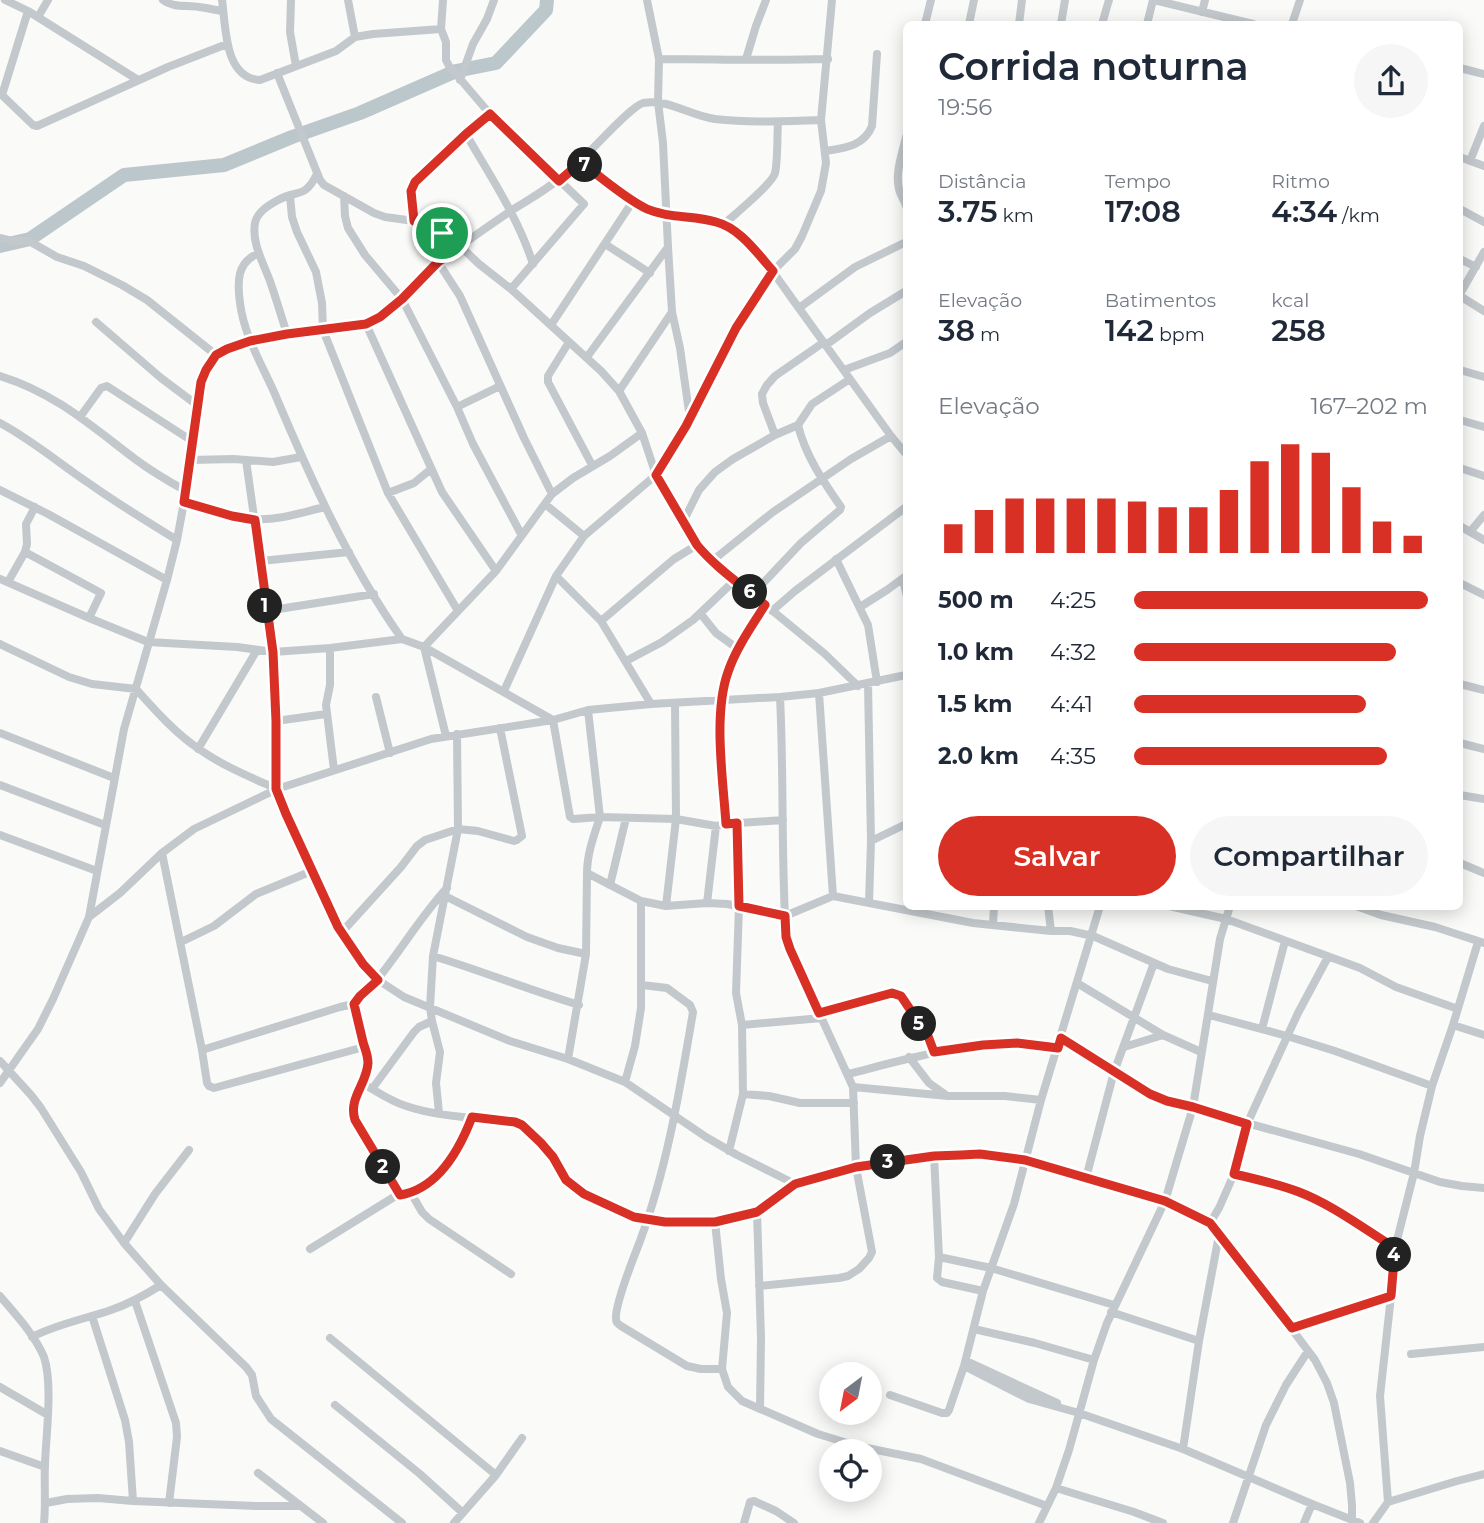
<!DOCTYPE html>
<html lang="pt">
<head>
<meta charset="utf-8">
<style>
	body { margin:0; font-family:Montserrat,sans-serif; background:#f6f6f7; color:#1f2937; height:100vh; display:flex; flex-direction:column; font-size:26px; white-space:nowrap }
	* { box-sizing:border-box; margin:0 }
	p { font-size:23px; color:#747a83 }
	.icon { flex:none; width:38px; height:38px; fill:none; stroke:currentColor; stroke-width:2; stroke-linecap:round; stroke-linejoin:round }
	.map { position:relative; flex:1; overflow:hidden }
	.panel { position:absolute; left:903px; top:21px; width:560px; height:889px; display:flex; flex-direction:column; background:#fff; border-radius:10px; box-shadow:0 4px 18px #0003 }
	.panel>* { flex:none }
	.needle { width:46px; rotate:212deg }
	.buttons { position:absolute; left:819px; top:1362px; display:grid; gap:14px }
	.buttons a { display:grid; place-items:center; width:63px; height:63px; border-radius:50%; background:#fff; box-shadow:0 4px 18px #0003; font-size:35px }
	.pin { position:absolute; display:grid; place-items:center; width:60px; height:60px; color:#fff; margin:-30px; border:4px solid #fff; border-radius:50%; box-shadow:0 2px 7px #0007 }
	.km { position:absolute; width:35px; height:35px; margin:-18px; border-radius:50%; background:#222; color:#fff; font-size:19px; line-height:35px; text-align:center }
	.round { display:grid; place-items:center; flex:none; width:74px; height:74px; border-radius:37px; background:#f6f6f7 }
	.headline { display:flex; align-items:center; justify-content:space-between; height:119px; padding:0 35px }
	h1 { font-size:38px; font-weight:600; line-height:52px }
	.figures { display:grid; grid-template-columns:repeat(3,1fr); gap:10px; height:119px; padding:7px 35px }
	.figures div { display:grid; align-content:center }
	.figures b { font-size:30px; font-weight:600 }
	.figures small { font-size:19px; font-weight:400 }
	.figures p { font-size:19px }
	.chart { height:196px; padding:14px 35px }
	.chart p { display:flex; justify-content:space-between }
	.chart svg { width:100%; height:126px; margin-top:7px; stroke:#d93025; stroke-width:6 }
	.button { display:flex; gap:14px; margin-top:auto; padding:14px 35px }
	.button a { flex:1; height:80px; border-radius:42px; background:#d93025; color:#fff; font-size:28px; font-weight:600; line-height:80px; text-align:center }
	.button a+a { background:#f6f6f7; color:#1f2937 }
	ul { padding:0 35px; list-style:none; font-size:23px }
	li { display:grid; grid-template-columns:112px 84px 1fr; align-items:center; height:52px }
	li i { height:18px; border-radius:9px; background:#d93025 }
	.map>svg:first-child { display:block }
</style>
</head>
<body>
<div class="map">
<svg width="1484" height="1523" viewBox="0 0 1484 1523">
	<rect width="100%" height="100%" fill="#fafaf8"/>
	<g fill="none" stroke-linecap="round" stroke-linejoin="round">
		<path stroke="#bbc7cb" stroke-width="14" d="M0 246 30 239 124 175 224 165 292 137 360 113 456 71 496 63 546 10 547 0"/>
		<path stroke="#c3c8cc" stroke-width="8" d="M5 0 28 11 138 80
			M163 0C173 8 187 5 199 7 207 8 215 10 223 11
			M222 0C226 27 224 78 260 80L336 51 355 37 373 34 441 29
			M291 0 290 32 296 66
			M348 0 355 37
			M443 0 441 29 446 42V60L449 66 490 114 584 204 511 289
			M647 0 659 59 658 102 663 143 668 247 672 312 680 348 690 419
			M1154 0 1253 24
			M28 11 2 95 33 125 37 126 168 67 227 44
			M1202 12 1205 0
			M38 17 48 0
			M925 24 931 0
			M969 24 974 0
			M1019 24 1022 0
			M1061 24 1065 0
			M1102 24 1109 0
			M1147 24 1153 0
			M1292 24 1300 0
			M659 59C715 59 771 61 828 59
			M746 59 756 26 766 0
			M1460 68 1484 74
			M277 73 320 180 324 185 374 213 385 217 414 221 441 233 460 246 479 264 511 289 601 371 619 391 642 433 656 475 697 545 712 561 825 654 858 686
			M460 80 473 44 487 19 494 0
			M466 134C490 176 518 217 533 264
			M906 137C902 155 893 177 901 195 903 199 905 202 906 206
			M826 151C845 148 864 146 872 126L877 54
			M1460 157 1484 166
			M1470 161 1484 126
			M581 162C605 181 636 208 666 215 688 221 714 216 733 230 762 251 780 283 801 311 831 353 861 394 891 436L906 454
			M290 196 292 217 297 232 316 272 322 303 323 330 388 493 458 611
			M344 196 345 216 348 228 365 255 402 299 457 407 473 444 521 534
			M1460 209 1484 222
			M414 221 411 191 415 182 466 134 490 114
			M723 225C734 215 773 183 775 173 778 161 777 135 778 122
			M0 238 12 241H29L57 257 84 266 122 285 147 300 216 355
			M605 244 650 273
			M259 253C237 262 237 281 240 303 244 335 261 363 274 392 310 477 348 563 402 639
			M1460 259 1476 267
			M438 262 460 296 524 438 552 494
			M1460 294 1484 252
			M1460 296 1484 311
			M799 308 855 267 906 242
			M96 322 161 378 197 405
			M366 324 442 492 496 571
			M551 325 633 201
			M287 334C282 318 277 302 272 287 266 267 251 245 255 223 257 212 269 205 278 200 297 189 304 200 317 174
			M569 342 551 371 548 376V382L592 465
			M826 345 870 313 906 291
			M587 357 668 247
			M844 370 890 353 906 342
			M1460 370 1484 377
			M0 376C55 393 90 425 135 459 151 471 168 481 186 491
			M619 391 672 312
			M457 407 500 386
			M80 417 101 388 107 386 192 441
			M1460 420 1484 427
			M0 423C32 440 60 464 90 484 118 504 148 522 177 540
			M775 435 763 403 762 394 767 385 775 376 824 342
			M190 460 234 459 273 462 301 457
			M246 460 273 652 276 721 277 789 286 814 338 927 363 964 378 980 404 997 510 1041 568 1059 625 1082 706 1137 737 1155 795 1184 856 1167 934 1156 980 1154 1025 1160 1086 1178 1165 1201 1210 1223 1291 1328 1315 1360 1327 1383 1334 1403 1350 1483 1352 1505V1519
			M1460 468 1484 476
			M0 490 48 514 167 580
			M388 493 414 483 431 469
			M184 502C206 509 230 518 254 519 277 521 303 512 325 507
			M545 504 584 536
			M683 522 699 490 715 472 733 459 775 435 798 425 812 404 850 379
			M1460 526 1484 540
			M1470 532 1484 515
			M25 552 101 593 89 618
			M836 559 868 625 877 682
			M261 561 349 552
			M712 561 773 512 851 459 891 436
			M556 576 601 621 651 704
			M0 579 89 618 148 642 237 647 273 652 330 648 402 639 424 647 553 720 570 817 573 819 600 817C594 835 587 854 587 873L641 901V1008L635 1046 625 1082
			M903 579 906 593
			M8 582 25 552 27 544 26 524 35 507
			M1460 583 1484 595
			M753 594 801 543 840 510 841 507C823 481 805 455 798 425
			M860 607 887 590 906 576
			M266 611 374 594
			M772 611 795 591 906 507
			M700 613 716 633 738 649
			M601 621 674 559 697 545
			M0 644 69 677 92 684 136 689C155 710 175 733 199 749 223 766 250 777 277 789
			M330 648V685L326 705 334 770
			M626 661 662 642 693 620 735 580
			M868 684 871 841 869 902
			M1460 684 1484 690
			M504 691 556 576 584 536 656 475 686 426 736 328 773 271 795 249 802 236 821 191 826 163 821 120 832 0
			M376 697 390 753
			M588 710 600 817 676 819 716 826 726 824 783 820
			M276 721 326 714
			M0 733 114 778
			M446 736 424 647 496 571 552 494 573 478 610 456 642 433
			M1460 743 1484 749
			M198 749 257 650
			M0 785 105 825
			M1460 795 1484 799
			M737 823 739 906 736 993 742 1025 743 1094
			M726 824 722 773 720 702 725 680 733 660 765 605
			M0 835 97 871
			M871 841 906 824
			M162 853 202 1050 340 1007 354 1004C361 993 372 987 380 976 403 947 422 915 447 888
			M1460 863 1484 873
			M610 885 626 818
			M445 896 527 937 558 948 586 954
			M833 896 973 923 1051 931H1070L1093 936 1168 969 1212 981
			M641 901 666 906 707 903 727 904 785 916 833 896 819 693
			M707 903 716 826
			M666 906 676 819 675 703
			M1048 906 1051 931
			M1169 906 1226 919 1360 968 1396 987 1458 1009
			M1356 906 1381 915 1435 927 1484 943
			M89 917 124 729 167 580 177 540 186 491 201 382C204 373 209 361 217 355 238 337 311 331 340 327 355 325 368 325 380 316 405 299 423 274 447 256 468 240 490 225 512 210 532 198 552 186 569 171 585 159 629 107 643 103 667 98 691 116 715 119 750 123 786 121 821 120
			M993 925 994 906
			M342 932 401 867 417 846 425 840 458 829 478 831 514 841 517 840 522 836 500 728
			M181 942 214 926 256 894 312 871
			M433 956C482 971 529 990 579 1005
			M1077 983 1163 1035 1201 1052
			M642 985 667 988 690 1005 693 1012C680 1089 667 1168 640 1241 634 1257 615 1303 616 1318 616 1323 617 1323 621 1326L687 1366 701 1369H722
			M354 1004C357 1017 360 1029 363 1042 365 1049 368 1055 368 1063 367 1084 347 1098 355 1120L400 1195
			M819 1013 892 993 897 994 928 1036 934 1052
			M1209 1015 1287 1036 1335 1051 1432 1086
			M742 1025 822 1018
			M1453 1025 1484 1035
			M1262 1029 1285 941
			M1061 1038C1096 1060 1129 1085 1167 1101L1359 1154 1440 1182 1462 1186 1484 1188
			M1124 1047 1163 1035
			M202 1050 207 1083 209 1086 214 1088 364 1047
			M909 1057 929 1083 946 1095
			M568 1059 586 954 587 873
			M0 1061 31 1095 41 1108 81 1172 99 1209 124 1243 161 1285 246 1367 252 1375 256 1396 271 1419 402 1523
			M848 1074C903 1060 957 1044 1015 1043 1029 1043 1044 1046 1058 1048
			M0 1083 38 1029 53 999 89 917 120 893 162 853 194 829 277 789 431 739 553 720 588 710 651 704 780 697 819 693 906 675
			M362 1083C376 1091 390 1101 406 1106 438 1117 480 1118 515 1122L528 1129 541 1143 553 1158 566 1180 574 1187 596 1201 634 1217 665 1222H715L757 1212 795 1184
			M853 1087 948 1096H1005L1041 1100
			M372 1089 414 1032 419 1027 432 1021
			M439 1113 436 1083 440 1052 432 1021 430 1007 433 956 458 829 457 734
			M729 1151 743 1094 769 1096 800 1103H854
			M934 1156 939 1257 937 1278 942 1282 983 1291
			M1234 1174C1256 1179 1278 1184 1299 1192 1333 1205 1364 1229 1395 1248
			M1086 1178 1114 1072 1154 963
			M411 1193 422 1212 429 1219 511 1274
			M757 1212 761 1338 760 1409
			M715 1222 721 1279 727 1313 722 1369 728 1387 742 1401 818 1434 857 1446 921 1459 1047 1506
			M1210 1223 1219 1208 1234 1174 1247 1124 1298 1013 1328 957
			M124 1243 155 1194 189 1150
			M310 1249 394 1197 417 1191 428 1184 454 1156 463 1140 472 1117
			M939 1257 991 1268 1114 1305
			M759 1286 839 1278 848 1276 859 1269 869 1258 872 1252 856 1167 853 1087 790 949 786 937C781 857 784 777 780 697
			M0 1296C15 1314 35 1335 44 1357 53 1384 46 1435 45 1464 44 1484 46 1503 44 1523
			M135 1301 176 1423 177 1437 169 1503
			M1111 1312 1199 1341
			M92 1316 125 1420 129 1442 133 1501
			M1291 1328 1391 1296
			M974 1329 1035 1343 1094 1360
			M32 1337C57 1324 85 1319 111 1310 129 1304 145 1295 161 1285
			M330 1338 496 1475
			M1411 1354 1484 1347
			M966 1361 1057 1403
			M964 1366 1029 1399 1079 1413 1183 1449 1312 1504 1360 1523
			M0 1387 48 1415
			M890 1395 942 1413H947L949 1410 964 1366 983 1291 1014 1204 1041 1100 1100 906
			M335 1405 420 1474 463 1513
			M1183 1449 1199 1341 1219 1235
			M0 1451 45 1467
			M258 1473 323 1523
			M1056 1488 1134 1512 1163 1523
			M1388 1502 1380 1396 1391 1296 1395 1248 1414 1173 1420 1136 1432 1086 1453 1025 1478 942
			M46 1503 67 1499 98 1498 133 1501 256 1506H300
			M454 1523 496 1475 522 1438
			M744 1523 750 1502 754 1501 776 1511 794 1523
			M1039 1523 1056 1488 1069 1450 1094 1360 1107 1323 1165 1201 1193 1107 1220 939 1230 906
			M1233 1523 1266 1425 1286 1385 1308 1351
			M1304 1523 1312 1504
			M1373 1523 1388 1502 1457 1481 1484 1474"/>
	</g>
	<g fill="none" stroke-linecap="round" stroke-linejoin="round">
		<g stroke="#fff" stroke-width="14">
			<path id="route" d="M490 114 559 181 581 162C599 176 627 200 647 209 670 219 694 215 716 222 740 228 757 253 773 271L736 328 686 426 656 475 697 545C716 568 742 585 765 605 752 626 736 648 728 672 713 714 723 779 726 824L737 823 739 906 785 916 786 937 790 949 819 1013 892 993 901 996 928 1036 934 1052 983 1045 1017 1043 1058 1048 1061 1038 1150 1094 1167 1101 1193 1107 1247 1124 1234 1174C1256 1179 1278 1184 1299 1192 1333 1205 1364 1229 1395 1248L1391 1296 1292 1328 1210 1223 1165 1201 1025 1160 980 1154 961 1155 934 1156 856 1167 795 1184 757 1212 715 1222H665L634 1217 584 1194 566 1180 553 1157 541 1143 522 1125 515 1122 472 1117C459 1151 438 1189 400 1195L355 1120C348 1098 367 1084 368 1063 368 1055 365 1049 363 1042 360 1029 357 1017 354 1004L360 996 378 980 363 964 338 927 286 814 276 789V721L273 652 255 520 232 516 184 502 201 382 206 370 216 355 227 349 250 341 287 334 366 324 380 317 402 299 438 262 460 246 442 233 414 221 411 191 415 182 466 134Z"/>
		</g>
		<use href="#route" stroke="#d93025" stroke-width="9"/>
	</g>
</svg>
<div class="buttons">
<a><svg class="needle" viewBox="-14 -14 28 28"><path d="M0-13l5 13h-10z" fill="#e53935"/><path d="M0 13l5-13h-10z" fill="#747a83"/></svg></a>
<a><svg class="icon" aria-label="locate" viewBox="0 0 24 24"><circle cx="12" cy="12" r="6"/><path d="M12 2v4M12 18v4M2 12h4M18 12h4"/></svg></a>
</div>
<div class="pin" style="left:442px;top:233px;background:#1e9e55"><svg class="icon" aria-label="arrive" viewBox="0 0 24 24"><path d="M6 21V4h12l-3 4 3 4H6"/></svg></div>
<b class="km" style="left:265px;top:606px">1</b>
<b class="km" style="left:383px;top:1167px">2</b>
<b class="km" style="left:888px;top:1162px">3</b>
<b class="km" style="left:1394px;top:1255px">4</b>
<b class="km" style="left:919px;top:1024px">5</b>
<b class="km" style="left:750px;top:592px">6</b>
<b class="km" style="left:585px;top:165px">7</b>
<section class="panel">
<div class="headline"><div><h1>Corrida noturna</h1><p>19:56</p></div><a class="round"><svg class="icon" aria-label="share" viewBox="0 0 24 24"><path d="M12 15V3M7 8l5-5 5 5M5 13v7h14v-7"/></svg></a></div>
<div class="figures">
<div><p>Distância</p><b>3.75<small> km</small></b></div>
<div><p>Tempo</p><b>17:08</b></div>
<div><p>Ritmo</p><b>4:34<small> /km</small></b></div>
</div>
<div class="figures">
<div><p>Elevação</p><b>38<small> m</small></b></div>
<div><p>Batimentos</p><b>142<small> bpm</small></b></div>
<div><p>kcal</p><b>258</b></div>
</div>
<div class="chart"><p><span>Elevação</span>167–202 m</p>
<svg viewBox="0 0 160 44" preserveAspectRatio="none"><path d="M5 44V34M15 44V29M25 44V25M35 44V25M45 44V25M55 44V25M65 44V26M75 44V28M85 44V28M95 44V22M105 44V12M115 44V6M125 44V9M135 44V21M145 44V33M155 44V38"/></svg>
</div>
<ul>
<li><b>500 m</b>4:25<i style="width:100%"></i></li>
<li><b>1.0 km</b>4:32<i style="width:89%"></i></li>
<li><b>1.5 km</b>4:41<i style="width:79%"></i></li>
<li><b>2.0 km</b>4:35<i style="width:86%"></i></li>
</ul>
<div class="button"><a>Salvar</a><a>Compartilhar</a></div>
</section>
</div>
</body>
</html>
